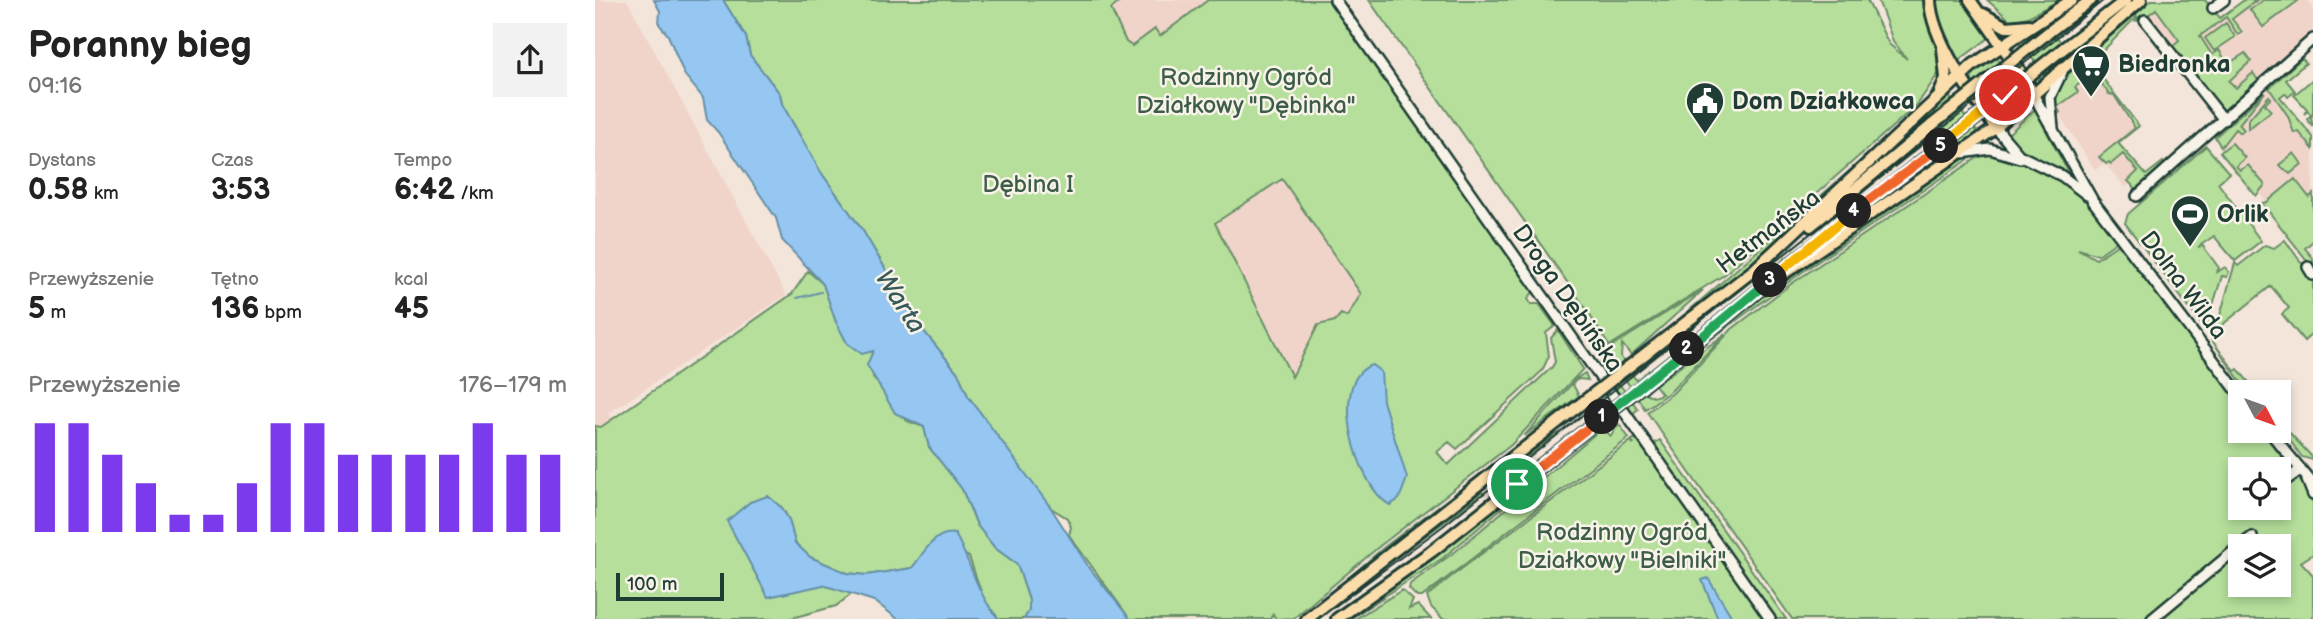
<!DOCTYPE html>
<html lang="pl">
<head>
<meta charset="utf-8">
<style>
	body { margin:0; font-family:"Balsamiq Sans",sans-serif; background:#f2f2f2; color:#222; height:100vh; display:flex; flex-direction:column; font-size:26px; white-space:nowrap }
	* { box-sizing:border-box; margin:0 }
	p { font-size:23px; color:#767676 }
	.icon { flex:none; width:38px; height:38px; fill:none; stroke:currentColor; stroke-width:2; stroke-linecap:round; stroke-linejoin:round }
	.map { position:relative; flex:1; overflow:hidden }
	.panel { display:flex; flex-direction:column; background:#fff; width:595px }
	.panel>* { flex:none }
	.needle { width:46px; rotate:131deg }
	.controls { position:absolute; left:1633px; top:380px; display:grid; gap:14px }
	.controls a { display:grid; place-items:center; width:63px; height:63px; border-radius:0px; background:#fff; box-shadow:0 4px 10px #0003; font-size:35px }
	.scale { position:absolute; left:21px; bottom:18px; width:108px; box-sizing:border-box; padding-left:7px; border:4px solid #1f3d34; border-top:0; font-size:19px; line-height:24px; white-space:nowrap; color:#1f3d34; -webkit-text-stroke:5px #f7f3e8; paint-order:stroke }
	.pin { position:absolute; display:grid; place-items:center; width:60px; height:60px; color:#fff; margin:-30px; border:4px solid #fff; border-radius:50%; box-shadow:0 2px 7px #0007 }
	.km { position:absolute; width:35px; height:35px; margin:-18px; border-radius:50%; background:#222; color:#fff; font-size:19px; line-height:35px; text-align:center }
	.round { display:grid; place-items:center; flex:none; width:74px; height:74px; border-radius:0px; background:#f2f2f2 }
	.summary { display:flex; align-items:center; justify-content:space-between; height:119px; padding:0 28px }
	h1 { font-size:38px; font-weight:700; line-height:52px }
	.figures { display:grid; grid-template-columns:repeat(3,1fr); gap:10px; height:119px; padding:7px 28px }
	.figures div { display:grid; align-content:center }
	.figures b { font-size:30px; font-weight:700 }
	.figures small { font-size:19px; font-weight:400 }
	.figures p { font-size:19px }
	.chart { height:196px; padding:14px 28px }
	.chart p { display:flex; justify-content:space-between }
	.chart svg { width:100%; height:126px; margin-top:7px; stroke:#7c3aed; stroke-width:6 }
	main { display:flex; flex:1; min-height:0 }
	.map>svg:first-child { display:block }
</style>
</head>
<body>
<main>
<section class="panel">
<div class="summary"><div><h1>Poranny bieg</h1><p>09:16</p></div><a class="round"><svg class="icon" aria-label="share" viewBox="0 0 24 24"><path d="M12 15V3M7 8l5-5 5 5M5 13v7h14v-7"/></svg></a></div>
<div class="figures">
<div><p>Dystans</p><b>0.58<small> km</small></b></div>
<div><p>Czas</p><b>3:53</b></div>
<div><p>Tempo</p><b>6:42<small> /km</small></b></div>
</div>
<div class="figures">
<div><p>Przewyższenie</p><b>5<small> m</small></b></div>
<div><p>Tętno</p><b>136<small> bpm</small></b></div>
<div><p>kcal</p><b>45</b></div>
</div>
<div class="chart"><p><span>Przewyższenie</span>176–179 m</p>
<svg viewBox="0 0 160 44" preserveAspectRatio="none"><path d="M5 44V6M15 44V6M25 44V17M35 44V27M45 44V38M55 44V38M65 44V27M75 44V6M85 44V6M95 44V17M105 44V17M115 44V17M125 44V17M135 44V6M145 44V17M155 44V17"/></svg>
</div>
</section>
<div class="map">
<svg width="1718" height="619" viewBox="0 0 1718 619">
	<rect width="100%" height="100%" fill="#f4e5da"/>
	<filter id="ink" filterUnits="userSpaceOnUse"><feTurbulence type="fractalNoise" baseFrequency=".0143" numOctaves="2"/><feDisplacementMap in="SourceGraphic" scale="14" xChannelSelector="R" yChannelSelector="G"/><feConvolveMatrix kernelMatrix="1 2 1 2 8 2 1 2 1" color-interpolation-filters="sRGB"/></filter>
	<g filter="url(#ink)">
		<path fill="#f0d4ca" d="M0 0H32L191 295 14 413 59 491 76 619H0Z
			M527 0H613L565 36 559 29 537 46 531 42 516 8Z
			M1649 0H1713L1718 6V31L1671 75 1629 107 1587 47Z
			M1561 9 1585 40 1575 48 1551 17Z
			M1495 62 1544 126 1523 143 1548 172 1531 188 1509 163 1500 170 1459 107Z
			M1674 88 1718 137V206L1692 227 1620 139Z
			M687 178 766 294 752 318 746 314 709 358 697 378 620 223Z"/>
		<path fill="#b5df9b" stroke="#6a8e68" stroke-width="2" fill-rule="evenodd" d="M128 0H527L516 9 531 42 537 46 560 29 565 36 613 0H733L940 289 933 299 936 304H944L960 326 951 333 954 356 947 371 862 449 854 442 842 452 853 465 957 367 960 362 956 338 963 330 988 369 916 445 786 545 699 618 681 619 678 614 675 619H535L474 535 476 527 472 518 456 508 438 486 373 396 363 373 323 324 268 231 225 171 187 104 185 94 155 55 151 37ZM687 179 766 294 752 317 746 314 740 321 723 325 697 377 620 223Z
			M774 0H1272L1294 44 1312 59 1298 41 1283 0H1331L1333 23 1348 70 1345 71 1322 105 1129 275 1014 346 991 309Z
			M1339 0H1368L1395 37 1363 61 1341 19Z
			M1392 0H1465L1433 17 1416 21Z
			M1556 0H1610L1625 18 1649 0H1662L1637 19 1647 32 1643 35 1631 17 1605 36 1617 55 1624 50 1633 64 1650 53 1656 61 1634 81 1641 88 1658 73 1663 80 1708 40 1631 112H1627L1575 48 1584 40 1561 9 1547 20 1557 35 1540 14Z
			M1668 0H1702L1703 1 1668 27 1655 10Z
			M1538 15 1543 21 1538 20 1496 63 1544 126 1523 143 1551 175 1568 162 1570 165 1543 191 1533 181 1543 171 1528 154 1516 164 1514 162 1511 164 1504 157 1540 128 1519 95 1514 94 1503 79 1500 80 1496 76 1480 87 1483 92 1462 107 1465 112 1463 114 1459 106 1468 79Z
			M1450 22 1476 55 1450 81 1448 71 1421 40Z
			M1631 23 1640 37 1619 51 1610 38Z
			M1707 58 1711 63 1691 80 1700 91 1693 97 1690 93 1685 97 1718 137V149L1704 132 1699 133 1693 116 1674 88Z
			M1402 59C1417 64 1431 82 1428 97L1408 114C1392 113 1379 96 1376 82 1378 68 1388 59 1402 59Z
			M1718 79V115L1716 117 1718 127 1712 119 1716 115 1713 111 1709 114 1712 109 1699 95Z
			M1342 84 1345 85 1333 101 1166 256 1058 342 1252 173 1330 102Z
			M1670 92 1644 124 1649 130 1645 133 1640 129 1626 147 1620 137Z
			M1352 94 1385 135 1357 153 1328 116Z
			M1674 96 1676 98 1670 104 1676 111 1653 129V120Z
			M1440 109 1473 172 1431 155 1412 135Z
			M1322 124 1328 128 1248 195 1275 165Z
			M1637 143 1650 158 1641 166 1645 170 1653 165 1670 185 1661 196 1625 152Z
			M1611 146 1634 173 1623 183 1666 241 1640 261 1619 236 1603 247 1608 246 1624 268 1621 273 1630 267 1634 272 1632 277 1627 276 1614 318 1618 321 1610 329 1530 223 1533 214Z
			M1346 151 1350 157 1261 220 1270 208Z
			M1386 151 1206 273 1074 370 1178 286 1369 156Z
			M1699 153 1707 164 1695 174 1684 165Z
			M1388 154C1416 156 1468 177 1488 198 1499 209 1508 224 1518 237L1524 240 1503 255 1483 249 1501 259 1525 243 1645 401V430L1667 431 1698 472 1699 478H1703L1718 498V554L1706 562 1718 575V619H1197L1052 412 1078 393 1137 329 1196 284ZM1645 469H1684V508H1645ZM1645 546H1684V584H1645Z
			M1700 179 1714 197 1718 194V241L1710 248 1718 258V268L1667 203 1672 202Z
			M1525 227 1605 333 1604 334 1524 228Z
			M1690 240 1718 279V333L1709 341 1687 314 1694 308 1676 286 1617 333 1625 316 1640 263 1643 266 1670 245 1679 248Z
			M213 271 228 284 241 322 278 350V377L312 421 329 427 334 447 367 489 382 525 400 548 422 564 434 600V611L429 619H404L389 600 374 557 340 539 317 568 272 575 252 573 215 557 200 543 194 520 187 508 173 596 228 585 258 593 241 606 193 619H0V426L6 427 197 294Z
			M1108 290 1036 355 1027 344 1026 357 1035 372 1093 329 1037 374 1041 380 1099 336V339L1043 382 1050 393 1058 397 1067 394 1060 385 1130 334 1076 391 1050 409 1011 350Z
			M1616 339 1640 371 1643 369 1656 385 1657 392 1648 385Z
			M1007 361 1043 409 1036 415 1001 366Z
			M990 373 993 380 984 379 977 383 984 396 929 436 982 378Z
			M981 402 715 612 788 548Z
			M1024 424 1034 438 827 597H822L814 589 815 584 861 551 1007 428 1016 436Z
			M1691 429 1718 458V460L1707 457 1688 431Z
			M960 430 962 434 958 433 959 436 909 476 908 472Z
			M999 430 848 558 755 619H750Z
			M1041 438 1171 619H848L836 607 832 596 857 576 1036 441 1039 445 1037 440Z
			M1065 440 1191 619H1179L1069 463 1060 443Z
			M884 491 888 493 719 619Z
			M807 590 818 600 814 609 823 605 836 619H760Z"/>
		<path fill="#96c7f2" stroke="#6690a6" stroke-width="2" d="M59 0H128L151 37 155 55 185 94 187 104 225 171 268 231 323 324 363 373 373 396 456 508 493 566 535 619H429L434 611V600L422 564 400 548 382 525 367 489 334 447 329 427 300 413 272 365 278 351 267 354 252 343 241 322 228 284 187 240 181 218 123 132 112 120 108 98 89 74 73 35 64 24 65 11Z
			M777 365 786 372 788 401 812 478 804 499 795 505C763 489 731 380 777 365Z
			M173 496 187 508 194 520 200 543 215 557 252 573 271 575 317 568C328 554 340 530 360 534 376 562 382 595 404 619H303L279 601 228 585 173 597 132 521 155 502Z
			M1113 578 1138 619H1123L1107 580Z"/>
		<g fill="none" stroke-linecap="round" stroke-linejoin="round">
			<path stroke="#6690a6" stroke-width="2" d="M202 298 226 292"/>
			<g stroke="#1f3d34" stroke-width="14">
				<path id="minor" d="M740 0 1175 619
					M1618 8 1629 0
					M1550 20 1629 120
					M1439 96 1498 201 1645 395
					M1401 128 1424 155 1467 176 1492 195
					M1458 128 1455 97 1467 72
					M1367 153 1395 149 1425 158
					M1542 196 1718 39
					M1713 267 1718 275
					M1673 430 1718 484
					M1712 480 1718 495
					M1684 485 1705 470
					M1649 511 1654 508
					M1645 546 1657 537
					M1557 619 1645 546"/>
			</g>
			<g stroke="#1f3d34" stroke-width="16">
				<path id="major" d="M1335 0C1336 39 1378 97 1401 128
					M1375 0 1429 77 1439 96
					M1388 14 1411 27 1434 25
					M1455 31 1496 0
					M1469 48 1531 0
					M1345 93 1351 78 1348 48
					M1216 226 1337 125
					M1191 267 1351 142
					M1161 268 1378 65 1477 0
					M1159 294 1398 130 1546 0
					M1032 368 1164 266
					M1046 387 1163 291
					M712 619 1001 392
					M742 619 837 551 1015 411"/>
			</g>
			<use href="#minor" stroke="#f7f3e8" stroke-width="9"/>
			<use href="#major" stroke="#fbddab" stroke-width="10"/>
			<path stroke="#1f3d34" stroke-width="2" d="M723 619 848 526 1509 0"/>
			<g stroke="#1f3d34" stroke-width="16" stroke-linecap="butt">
				<path id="major-bridge" d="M1337 125 1455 31
					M1351 142 1469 48
					M1001 392 1032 368
					M1015 411 1046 387"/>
			</g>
			<use href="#major-bridge" stroke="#fbddab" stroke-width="10"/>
		</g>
	</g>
	<g fill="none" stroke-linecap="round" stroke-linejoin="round" filter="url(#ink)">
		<g stroke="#fff" stroke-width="14">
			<path id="split-1" d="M922 484 1007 417"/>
		</g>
		<g stroke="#fff" stroke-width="14">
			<path id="split-2" d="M1007 417 1092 349"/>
		</g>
		<g stroke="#fff" stroke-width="14">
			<path id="split-3" d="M1092 349 1175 280"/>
		</g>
		<g stroke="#fff" stroke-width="14">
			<path id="split-4" d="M1175 280 1259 211"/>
		</g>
		<g stroke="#fff" stroke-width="14">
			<path id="split-5" d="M1259 211 1346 146"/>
		</g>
		<g stroke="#fff" stroke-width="14">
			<path id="split-6" d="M1346 146 1410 95"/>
		</g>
		<use href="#split-1" stroke="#f0652b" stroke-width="9"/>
		<use href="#split-2" stroke="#22a559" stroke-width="9"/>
		<use href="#split-3" stroke="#22a559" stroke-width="9"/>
		<use href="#split-4" stroke="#f5b400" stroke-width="9"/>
		<use href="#split-5" stroke="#f0652b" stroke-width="9"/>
		<use href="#split-6" stroke="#f5b400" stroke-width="9"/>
	</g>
	<defs>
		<g id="supermarket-pin" transform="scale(2.0125)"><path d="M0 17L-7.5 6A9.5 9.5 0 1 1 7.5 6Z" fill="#1f3d34" stroke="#f7f3e8"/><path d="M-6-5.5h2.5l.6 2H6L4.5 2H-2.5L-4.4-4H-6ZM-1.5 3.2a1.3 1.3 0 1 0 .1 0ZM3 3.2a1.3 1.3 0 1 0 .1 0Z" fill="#fff"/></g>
		<g id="civic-pin" transform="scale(2.0125)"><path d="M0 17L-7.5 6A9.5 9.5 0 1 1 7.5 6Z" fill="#1f3d34" stroke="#f7f3e8"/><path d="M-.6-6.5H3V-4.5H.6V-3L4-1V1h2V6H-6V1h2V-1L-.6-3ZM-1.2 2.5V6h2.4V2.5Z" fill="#fff"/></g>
		<g id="stadium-pin" transform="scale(2.0125)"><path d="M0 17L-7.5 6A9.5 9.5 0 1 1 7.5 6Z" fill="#1f3d34" stroke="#f7f3e8"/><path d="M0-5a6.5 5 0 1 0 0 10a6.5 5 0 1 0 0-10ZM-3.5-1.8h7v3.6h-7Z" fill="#fff"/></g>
	</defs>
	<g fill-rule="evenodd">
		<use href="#supermarket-pin" x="1496" y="64"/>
		<use href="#civic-pin" x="1110" y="101"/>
		<use href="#stadium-pin" x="1595" y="214"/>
	</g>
	<g text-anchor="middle" stroke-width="5" stroke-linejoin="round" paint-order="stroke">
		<g font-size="24" font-weight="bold" fill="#1f3d34" stroke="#f7f3e8" text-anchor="start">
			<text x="1523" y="72">Biedronka</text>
			<text x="1137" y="109">Dom Działkowca</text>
			<text x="1622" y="222">Orlik</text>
		</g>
		<g font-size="24" fill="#3d5d49" stroke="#f7f3e8">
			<text x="651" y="85">Rodzinny Ogród<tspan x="651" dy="28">Działkowy "Dębinka"</tspan></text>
			<text x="433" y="192">Dębina I</text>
			<text x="1027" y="540">Rodzinny Ogród<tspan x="1027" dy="28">Działkowy "Bielniki"</tspan></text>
		</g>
		<g font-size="24" fill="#1f3d34" stroke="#f7f3e8">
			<text transform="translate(1173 231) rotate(-37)" y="8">Hetmańska</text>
			<text transform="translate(1589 285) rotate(53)" y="8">Dolna Wilda</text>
			<text transform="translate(973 298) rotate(55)" y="8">Droga Dębińska</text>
		</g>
		<g font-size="26" font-style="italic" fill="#37595a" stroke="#f7f3e8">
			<text transform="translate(306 301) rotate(57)" y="9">Warta</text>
		</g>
	</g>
</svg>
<div class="controls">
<a><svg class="needle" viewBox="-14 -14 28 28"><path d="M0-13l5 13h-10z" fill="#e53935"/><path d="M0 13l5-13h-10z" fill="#767676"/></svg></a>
<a><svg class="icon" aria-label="locate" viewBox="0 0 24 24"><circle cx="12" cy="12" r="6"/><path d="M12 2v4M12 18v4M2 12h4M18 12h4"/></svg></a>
<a><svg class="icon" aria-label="layers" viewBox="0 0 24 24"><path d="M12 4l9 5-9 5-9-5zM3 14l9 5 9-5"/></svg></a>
</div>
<div class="scale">100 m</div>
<div class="pin" style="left:922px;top:484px;background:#1e9e55"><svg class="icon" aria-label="arrive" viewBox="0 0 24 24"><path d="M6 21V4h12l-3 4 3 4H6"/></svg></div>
<div class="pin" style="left:1410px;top:95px;background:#d93025"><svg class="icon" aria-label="check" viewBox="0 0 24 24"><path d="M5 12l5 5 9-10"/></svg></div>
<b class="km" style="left:1007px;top:417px">1</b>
<b class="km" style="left:1092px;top:349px">2</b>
<b class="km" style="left:1175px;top:280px">3</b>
<b class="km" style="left:1259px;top:211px">4</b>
<b class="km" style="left:1346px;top:146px">5</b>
</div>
</main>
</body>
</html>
